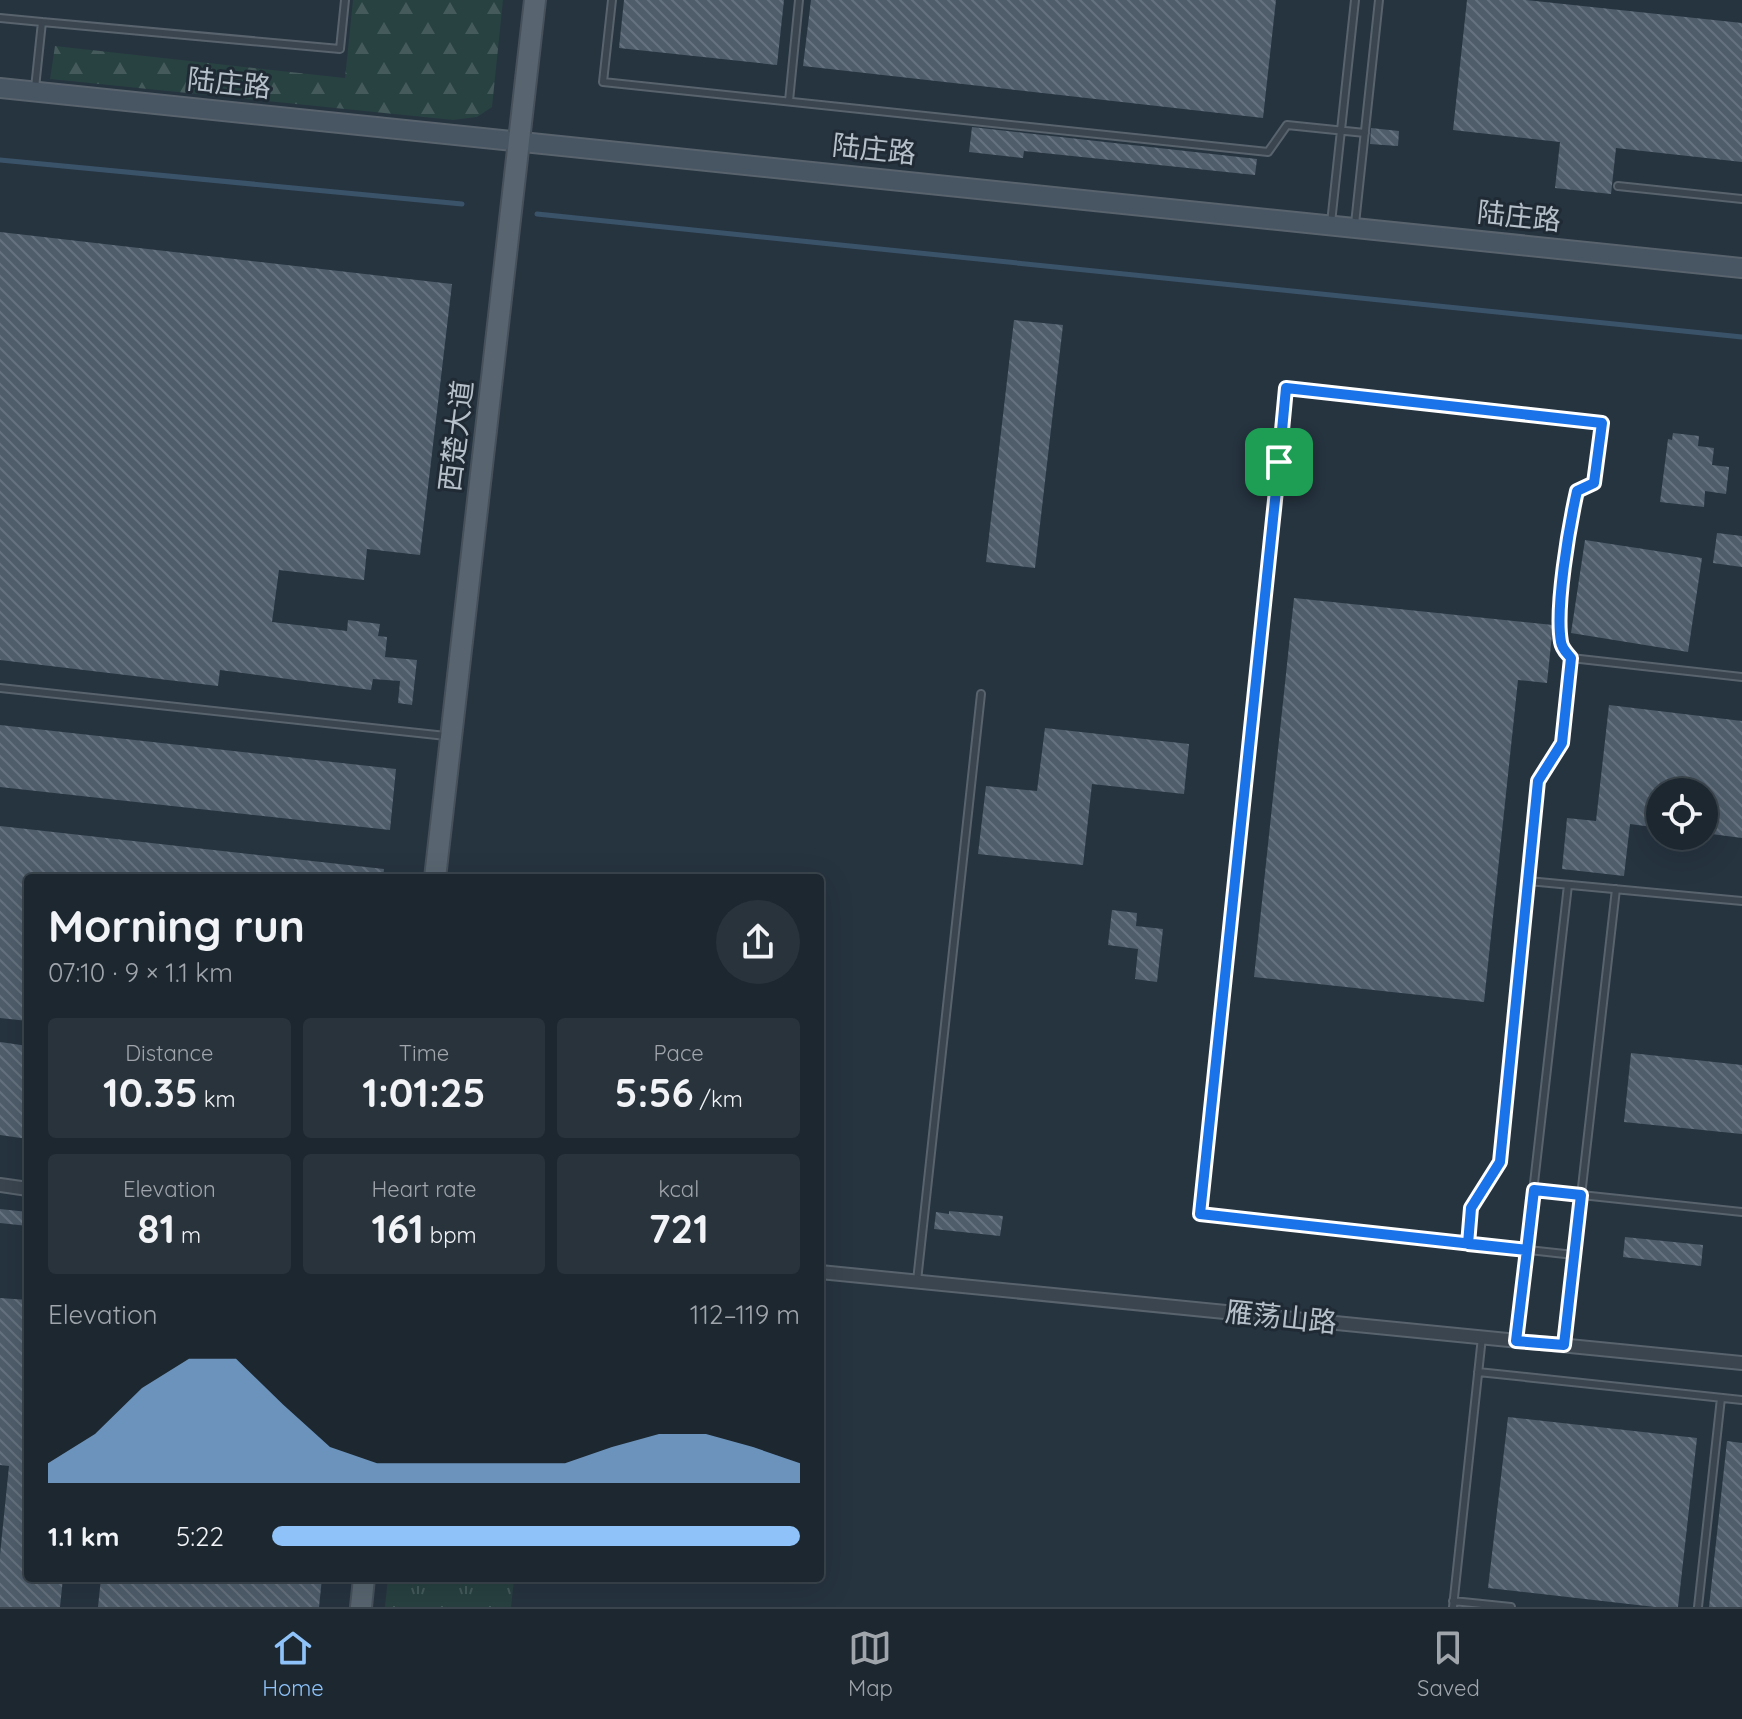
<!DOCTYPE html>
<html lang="en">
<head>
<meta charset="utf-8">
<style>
	body { margin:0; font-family:Quicksand,"Noto Sans SC",sans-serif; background:#29333c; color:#f1f3f6; height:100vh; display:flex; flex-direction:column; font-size:30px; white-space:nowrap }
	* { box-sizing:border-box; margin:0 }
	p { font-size:26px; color:#a0a5ab }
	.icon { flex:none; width:44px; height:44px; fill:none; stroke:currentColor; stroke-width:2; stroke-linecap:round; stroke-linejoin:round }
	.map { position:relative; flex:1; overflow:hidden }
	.drawer { position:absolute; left:24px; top:874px; width:800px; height:708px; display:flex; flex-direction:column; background:#1c2730; border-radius:8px; box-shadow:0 8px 32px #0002,0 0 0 2px #3a444c }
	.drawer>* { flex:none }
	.controls { position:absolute; left:1646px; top:778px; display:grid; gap:16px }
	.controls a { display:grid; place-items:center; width:72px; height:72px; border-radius:50%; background:#1c2730; box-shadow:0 8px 32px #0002,0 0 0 2px #3a444c; font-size:40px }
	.pin { position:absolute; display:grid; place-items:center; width:68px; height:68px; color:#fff; margin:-34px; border-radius:16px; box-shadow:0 4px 12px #0006 }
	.round { display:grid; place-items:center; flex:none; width:84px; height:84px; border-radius:42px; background:#29333c }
	.overview { display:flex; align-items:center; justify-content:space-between; height:136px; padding:0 24px }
	h1 { font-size:44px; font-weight:800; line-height:60px }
	.figures { display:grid; grid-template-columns:repeat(3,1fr); gap:12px; height:136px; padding:8px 24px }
	.figures div { display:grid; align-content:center; border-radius:8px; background:#29333c; text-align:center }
	.figures b { font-size:40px; font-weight:800 }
	.figures small { font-size:22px; font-weight:400 }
	.figures p { font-size:22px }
	.chart { height:224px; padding:16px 24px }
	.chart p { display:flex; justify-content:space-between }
	.chart svg { width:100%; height:144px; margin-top:8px; fill:#8ec2f8; opacity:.7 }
	ul { padding:0 24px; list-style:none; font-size:26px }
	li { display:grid; grid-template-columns:128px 96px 1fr; align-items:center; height:60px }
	li i { height:20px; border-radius:10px; background:#8ec2f8 }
	.menu { display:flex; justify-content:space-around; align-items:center; height:112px; border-top:2px solid #3a444c; background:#1c2730; font-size:22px; color:#a0a5ab }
	.menu a { display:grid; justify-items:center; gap:4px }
	.menu .current { color:#8ec2f8 }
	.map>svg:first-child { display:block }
</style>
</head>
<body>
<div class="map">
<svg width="1742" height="1607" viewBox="0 0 1742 1607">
	<defs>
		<pattern id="grass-tufts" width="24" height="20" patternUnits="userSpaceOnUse" patternTransform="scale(2)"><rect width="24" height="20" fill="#284141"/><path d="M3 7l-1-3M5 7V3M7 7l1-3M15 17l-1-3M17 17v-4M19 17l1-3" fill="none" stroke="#455b5b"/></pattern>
		<pattern id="forest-firs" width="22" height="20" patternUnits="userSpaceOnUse" patternTransform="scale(2)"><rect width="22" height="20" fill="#284141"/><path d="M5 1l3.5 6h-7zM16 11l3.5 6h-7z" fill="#455b5b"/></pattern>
		<pattern id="building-back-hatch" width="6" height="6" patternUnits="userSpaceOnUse" patternTransform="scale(2)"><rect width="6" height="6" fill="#4f5d6b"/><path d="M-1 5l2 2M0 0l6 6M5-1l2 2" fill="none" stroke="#66727f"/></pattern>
	</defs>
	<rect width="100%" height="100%" fill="#263440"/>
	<path fill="url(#grass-tufts)" d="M388 1578H514L511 1607H385Z"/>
	<path fill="url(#forest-firs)" d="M353 0H503L492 107 477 117 453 120 50 79 55 46 345 78Z"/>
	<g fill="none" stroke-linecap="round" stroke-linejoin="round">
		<path stroke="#3b5369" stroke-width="5" d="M0 160 462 204
			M537 214 1742 337"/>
	</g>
	<path fill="url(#building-back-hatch)" d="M624 0H784L777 65 619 48Z
		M811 0H1276L1263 118 803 66Z
		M1467 0H1526L1742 23V162L1616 148 1611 194 1555 188 1560 142 1453 130Z
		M972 127 1257 159 1255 175 1024 151 1023 158 969 152Z
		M1371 128 1399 131 1398 146 1370 144Z
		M0 232 452 284 420 555 367 549 364 580 279 570 272 622 347 631 348 620 380 624 378 636 387 637 385 657 417 660 412 705 398 703 400 681 373 679 371 690 220 670 218 686 0 660Z
		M1014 320 1063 325 1035 568 986 562Z
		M1673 433 1699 436 1698 446 1714 448 1712 465 1729 467 1726 494 1705 491 1704 507 1660 502 1668 439 1672 440Z
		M1717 533 1742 536V567L1713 563Z
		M1585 540 1702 558 1688 652 1571 633Z
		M1294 598 1553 625 1547 683 1518 680 1484 1002 1254 977Z
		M1609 705 1742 721V838L1704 833V792H1660V828L1630 824 1624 876 1562 869 1567 818 1596 821Z
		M0 725 396 769 390 830 0 787Z
		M1045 728 1189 744 1184 794 1092 784 1083 865 978 854 986 786 1037 791Z
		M0 826 384 869 383 878H28V1021L0 1018Z
		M1112 910 1137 913 1136 926 1163 929 1157 982 1135 979 1138 949 1108 945Z
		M0 1042 28 1046V1139L0 1135Z
		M1631 1053 1742 1065V1134L1624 1122Z
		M0 1209 28 1212V1226L0 1223Z
		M949 1211 1003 1216 1000 1236 934 1229 936 1212 949 1214Z
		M1625 1237 1703 1245 1701 1266 1623 1257Z
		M0 1298 28 1300V1578H63L60 1607H0V1555L9 1466 0 1465Z
		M1508 1417 1697 1438 1678 1607H1655L1488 1588Z
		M1727 1441 1742 1443V1607H1709Z
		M101 1578H322L319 1607H98Z"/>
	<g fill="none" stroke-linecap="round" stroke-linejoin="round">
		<g stroke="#58636d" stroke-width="10">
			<path id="lane" d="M612 0 603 82 1268 152 1287 125 1365 133
				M0 18 42 22
				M35 88 42 22 340 49 345 0
				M789 101 799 0
				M1618 186 1742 199
				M1331 223 1355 0
				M1355 224 1379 0
				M0 688 446 736
				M1528 881 1742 901
				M1534 1190 1742 1212
				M1468 1244 1471 1208 1500 1162 1538 781 1562 743 1571 658
				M1574 1255 1200 1214 1286 388 1602 423 1594 483 1577 491C1569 528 1555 607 1561 642 1562 649 1566 653 1571 658L1742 677
				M917 1281 981 694
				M1516 1341 1568 885
				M1564 1345 1616 889
				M1478 1372 1742 1400
				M1453 1601 1511 1607
				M1453 1607 1482 1337
				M1698 1607 1721 1398"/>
		</g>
		<g stroke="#58636d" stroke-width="16">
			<path id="street" d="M0 1185 28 1189
				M820 1272 1742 1363"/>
		</g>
		<g stroke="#58636d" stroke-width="22">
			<path id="secondary" d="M0 88 1742 268"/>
		</g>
		<g stroke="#46515c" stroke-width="24">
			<path id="primary" d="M435 878 535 0
				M361 1607 364 1578"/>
		</g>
		<use href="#lane" stroke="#3a4550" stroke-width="6"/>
		<use href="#street" stroke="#3a4550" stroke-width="12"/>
		<use href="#secondary" stroke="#485563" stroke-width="18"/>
		<use href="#primary" stroke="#586570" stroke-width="20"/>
	</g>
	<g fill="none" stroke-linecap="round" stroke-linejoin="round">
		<g stroke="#fff" stroke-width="16">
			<path id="route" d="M1279 462 1200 1214C1309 1226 1418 1238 1527 1250L1516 1341 1564 1345 1581 1195 1534 1190 1527 1250 1468 1244 1471 1208 1500 1162 1538 781 1562 743 1571 658C1567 653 1562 649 1561 642 1555 608 1569 527 1577 491L1594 483 1602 423 1286 388 1279 462"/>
		</g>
		<use href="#route" stroke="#1a73e8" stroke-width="10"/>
	</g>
	<g text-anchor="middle" stroke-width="6" stroke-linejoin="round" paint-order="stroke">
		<g font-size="28" fill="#b6c0ca" stroke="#1f2a35">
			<text transform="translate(229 83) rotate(6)" y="10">陆庄路</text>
			<text transform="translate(874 149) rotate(6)" y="10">陆庄路</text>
			<text transform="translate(1519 216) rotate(6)" y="10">陆庄路</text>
			<text transform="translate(456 436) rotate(-83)" y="10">西楚大道</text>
			<text transform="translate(1281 1317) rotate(6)" y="10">雁荡山路</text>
		</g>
	</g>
</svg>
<div class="controls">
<a><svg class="icon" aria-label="locate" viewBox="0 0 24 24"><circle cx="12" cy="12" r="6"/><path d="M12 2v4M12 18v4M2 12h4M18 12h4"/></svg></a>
</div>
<div class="pin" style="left:1279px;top:462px;background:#1e9e55"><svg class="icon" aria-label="arrive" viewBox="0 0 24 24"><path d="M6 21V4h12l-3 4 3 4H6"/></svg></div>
<section class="drawer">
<div class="overview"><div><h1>Morning run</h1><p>07:10 · 9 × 1.1 km</p></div><a class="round"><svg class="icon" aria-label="share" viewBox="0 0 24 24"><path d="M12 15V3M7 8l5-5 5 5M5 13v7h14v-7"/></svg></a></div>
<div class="figures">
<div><p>Distance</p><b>10.35<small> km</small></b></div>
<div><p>Time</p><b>1:01:25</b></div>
<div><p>Pace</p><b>5:56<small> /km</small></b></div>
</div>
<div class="figures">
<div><p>Elevation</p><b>81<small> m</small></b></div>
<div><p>Heart rate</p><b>161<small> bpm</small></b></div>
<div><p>kcal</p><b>721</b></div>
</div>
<div class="chart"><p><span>Elevation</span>112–119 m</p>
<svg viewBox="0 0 160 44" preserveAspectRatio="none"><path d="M0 44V38L10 29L20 15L30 6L40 6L50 20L60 33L70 38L80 38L90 38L100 38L110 38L120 33L130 29L140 29L150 33L160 38V44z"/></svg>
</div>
<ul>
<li><b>1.1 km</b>5:22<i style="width:100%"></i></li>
</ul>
</section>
</div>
<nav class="menu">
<a class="current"><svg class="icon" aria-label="home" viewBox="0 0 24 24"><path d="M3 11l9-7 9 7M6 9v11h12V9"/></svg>Home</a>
<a><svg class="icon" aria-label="map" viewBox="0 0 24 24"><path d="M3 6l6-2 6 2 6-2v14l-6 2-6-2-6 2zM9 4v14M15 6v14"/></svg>Map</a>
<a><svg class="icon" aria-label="saved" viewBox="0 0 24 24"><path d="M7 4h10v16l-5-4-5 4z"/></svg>Saved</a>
</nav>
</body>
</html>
